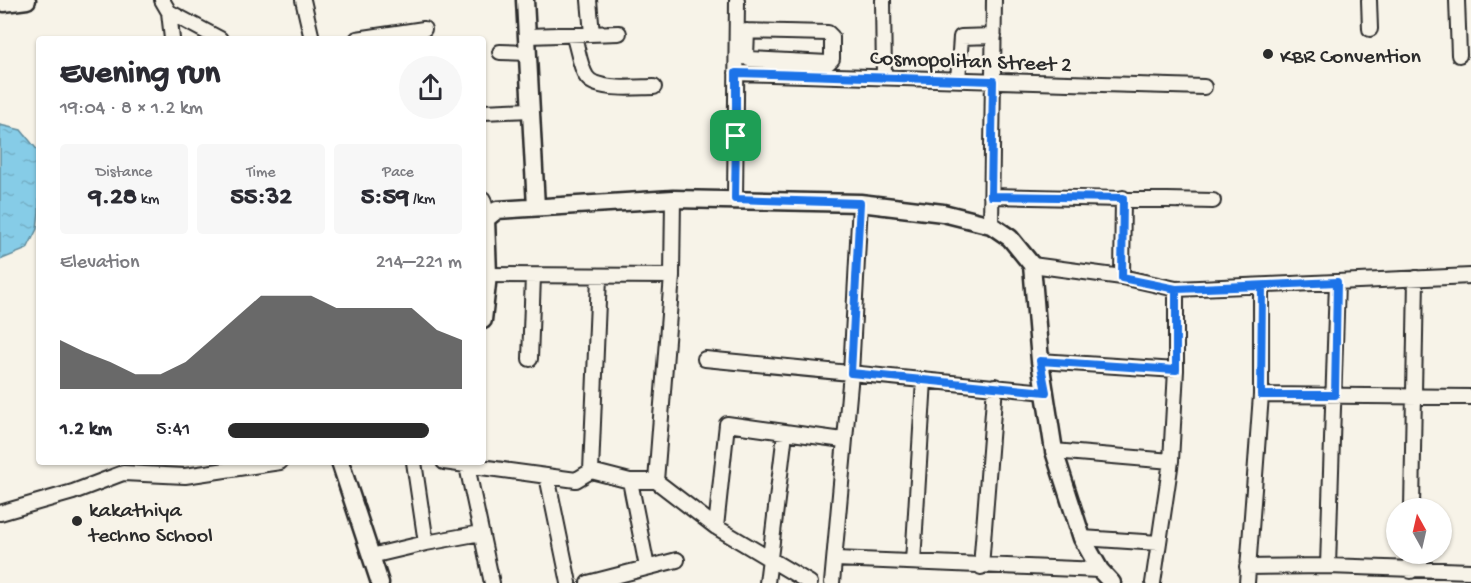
<!DOCTYPE html>
<html lang="en">
<head>
<meta charset="utf-8">
<style>
	body { margin:0; font-family:"Gochi Hand",sans-serif; background:#f7f7f7; color:#2b2b33; height:100vh; display:flex; flex-direction:column; font-size:22px; white-space:nowrap }
	* { box-sizing:border-box; margin:0 }
	p { font-size:20px; color:#7c7c81 }
	.icon { flex:none; width:33px; height:33px; fill:none; stroke:currentColor; stroke-width:2; stroke-linecap:round; stroke-linejoin:round }
	.map { position:relative; flex:1; overflow:hidden }
	.panel { position:absolute; left:36px; top:36px; width:450px; height:429px; display:flex; flex-direction:column; background:#fff; border-radius:6px; box-shadow:0 2px 4px #0004 }
	.panel>* { flex:none }
	.needle { width:39px; rotate:352deg }
	.buttons { position:absolute; left:1386px; top:498px; display:grid; gap:12px }
	.buttons a { display:grid; place-items:center; width:66px; height:66px; border-radius:50%; background:#fff; box-shadow:0 2px 4px #0004; font-size:30px }
	.pin { position:absolute; display:grid; place-items:center; width:51px; height:51px; color:#fff; margin:-26px; border-radius:12px; box-shadow:0 3px 9px #0006 }
	.round { display:grid; place-items:center; flex:none; width:63px; height:63px; border-radius:32px; background:#f7f7f7 }
	.headline { display:flex; align-items:center; justify-content:space-between; height:102px; padding:0 24px }
	h1 { font-size:33px; font-weight:700; line-height:45px }
	.stats { display:grid; grid-template-columns:repeat(3,1fr); gap:9px; height:102px; padding:6px 24px }
	.stats div { display:grid; align-content:center; border-radius:6px; background:#f7f7f7; text-align:center }
	.stats b { font-size:26px; font-weight:700 }
	.stats small { font-size:16px; font-weight:400 }
	.stats p { font-size:16px }
	.chart { height:168px; padding:12px 24px }
	.chart p { display:flex; justify-content:space-between }
	.chart svg { width:100%; height:108px; margin-top:6px; fill:#2b2b2b; opacity:.7 }
	ul { padding:0 24px; list-style:none; font-size:20px }
	li { display:grid; grid-template-columns:96px 72px 1fr; align-items:center; height:45px }
	li i { height:15px; border-radius:8px; background:#2b2b2b }
	.map>svg:first-child { display:block }
</style>
</head>
<body>
<div class="map">
<svg width="1471" height="583" viewBox="0 0 1471 583">
	<defs>
		<pattern id="water-ripples" width="26" height="14" patternUnits="userSpaceOnUse" patternTransform="scale(1.5)"><rect width="26" height="14" fill="#86cce7"/><path d="M2 4q2-2 4 0t4 0M15 11q2-2 4 0t4 0" fill="none" stroke="#74afc6"/></pattern>
	</defs>
	<rect width="100%" height="100%" fill="#f7f3e8"/>
	<filter id="ink" filterUnits="userSpaceOnUse"><feTurbulence type="fractalNoise" baseFrequency=".0167" numOctaves="2"/><feDisplacementMap in="SourceGraphic" scale="12" xChannelSelector="R" yChannelSelector="G"/><feConvolveMatrix kernelMatrix="1 2 1 2 8 2 1 2 1" color-interpolation-filters="sRGB"/></filter>
	<g filter="url(#ink)">
		<path fill="url(#water-ripples)" stroke="#628c9c" stroke-width="1.5" d="M0 125 21 130 39 152V212L37 229 27 249 0 260Z"/>
		<g fill="none" stroke-linecap="round" stroke-linejoin="round">
			<g stroke="#2b2b2b" stroke-width="18">
				<path id="minor" d="M162 0 169 12 220 39
					M303 0 312 39
					M589 0 592 34
					M883 0 884 77
					M1369 0 1370 29
					M1457 0 1459 55
					M169 12 172 39
					M737 31H742L828 33 832 37V59L828 63 749 59 746 56 747 31
					M573 35C578 47 579 64 586 76 595 92 637 87 654 87
					M528 36 619 33
					M357 39 424 29
					M500 52 528 53
					M736 73 1204 87
					M958 80 961 37 994 36
					M483 112 531 110
					M991 196 1213 201
					M483 199 488 215
					M735 199 737 0
					M991 225 994 0
					M1032 265 1122 277 1176 289 1471 276
					M488 275 672 276
					M1122 277 1123 198
					M530 359 533 276
					M705 359 1046 392
					M1040 361 1176 370
					M1261 395 1471 397
					M1054 451 1171 461 1153 583
					M1171 461 1176 370V289
					M414 462 426 543 481 533
					M444 462 576 480 591 471 630 481H656L716 527 810 583
					M467 466 492 583
					M591 471 599 277
					M547 476 569 583
					M630 481 647 567
					M656 481 672 276 673 199
					M1412 508 1416 278
					M0 513 73 492 123 473 185 476 280 462
					M716 527 727 424 843 440
					M1082 538 1159 543
					M371 556 426 543
					M836 559 1100 570
					M913 562 924 380
					M1328 566 1337 282
					M981 567 995 386
					M1247 567 1328 566 1471 571
					M1411 571V554
					M588 583 677 560
					M767 583 785 433
					M832 583 851 373 860 203
					M1247 583 1261 395V286"/>
			</g>
			<g stroke="#2b2b2b" stroke-width="21">
				<path id="tertiary" d="M0 0 4 3 27 0
					M525 0 536 207
					M483 320 488 275 486 219 497 210 673 199 860 203 943 213 991 225 1010 238 1032 265 1040 361 1054 451 1082 538 1100 570 1112 583
					M340 462 380 583"/>
			</g>
			<use href="#minor" stroke="#f7f3e8" stroke-width="14"/>
			<use href="#tertiary" stroke="#f7f3e8" stroke-width="16"/>
		</g>
	</g>
	<g fill="none" stroke-linecap="round" stroke-linejoin="round" filter="url(#ink)">
		<g stroke="#fff" stroke-width="12">
			<path id="route" d="M736 136 735 199 860 203 851 373 1046 392 1040 361 1176 370V289L1337 282 1335 395H1261L1262 286 1176 289 1122 278 1123 198 991 196 993 81 736 73V136"/>
		</g>
		<use href="#route" stroke="#1a73e8" stroke-width="8"/>
	</g>
	<g fill="#2b2b2b" stroke="#f7f3e8" stroke-width="2">
		<circle cx="1268" cy="54" r="6"/>
		<circle cx="77" cy="521" r="6"/>
	</g>
	<g text-anchor="middle" stroke-width="5" stroke-linejoin="round" paint-order="stroke">
		<g font-size="22" fill="#2b2b2b" stroke="#f7f3e8" text-anchor="start">
			<text x="1280" y="62">KBR Convention</text>
			<text x="89" y="516">kakathiya<tspan x="89" dy="25">techno School</tspan></text>
		</g>
		<g font-size="22" fill="#2b2b2b" stroke="#f7f3e8">
			<text transform="translate(971 59) rotate(2)" y="8">Cosmopolitan Street 2</text>
		</g>
	</g>
</svg>
<div class="buttons">
<a><svg class="needle" viewBox="-14 -14 28 28"><path d="M0-13l5 13h-10z" fill="#e53935"/><path d="M0 13l5-13h-10z" fill="#7c7c81"/></svg></a>
</div>
<div class="pin" style="left:736px;top:136px;background:#1e9e55"><svg class="icon" aria-label="arrive" viewBox="0 0 24 24"><path d="M6 21V4h12l-3 4 3 4H6"/></svg></div>
<section class="panel">
<div class="headline"><div><h1>Evening run</h1><p>19:04 · 8 × 1.2 km</p></div><a class="round"><svg class="icon" aria-label="share" viewBox="0 0 24 24"><path d="M12 15V3M7 8l5-5 5 5M5 13v7h14v-7"/></svg></a></div>
<div class="stats">
<div><p>Distance</p><b>9.28<small> km</small></b></div>
<div><p>Time</p><b>55:32</b></div>
<div><p>Pace</p><b>5:59<small> /km</small></b></div>
</div>
<div class="chart"><p><span>Elevation</span>214–221 m</p>
<svg viewBox="0 0 160 44" preserveAspectRatio="none"><path d="M0 44V24L10 29L20 33L30 38L40 38L50 33L60 24L70 15L80 6L90 6L100 6L110 11L120 11L130 11L140 11L150 20L160 24V44z"/></svg>
</div>
<ul>
<li><b>1.2 km</b>5:41<i style="width:86%"></i></li>
</ul>
</section>
</div>
</body>
</html>
